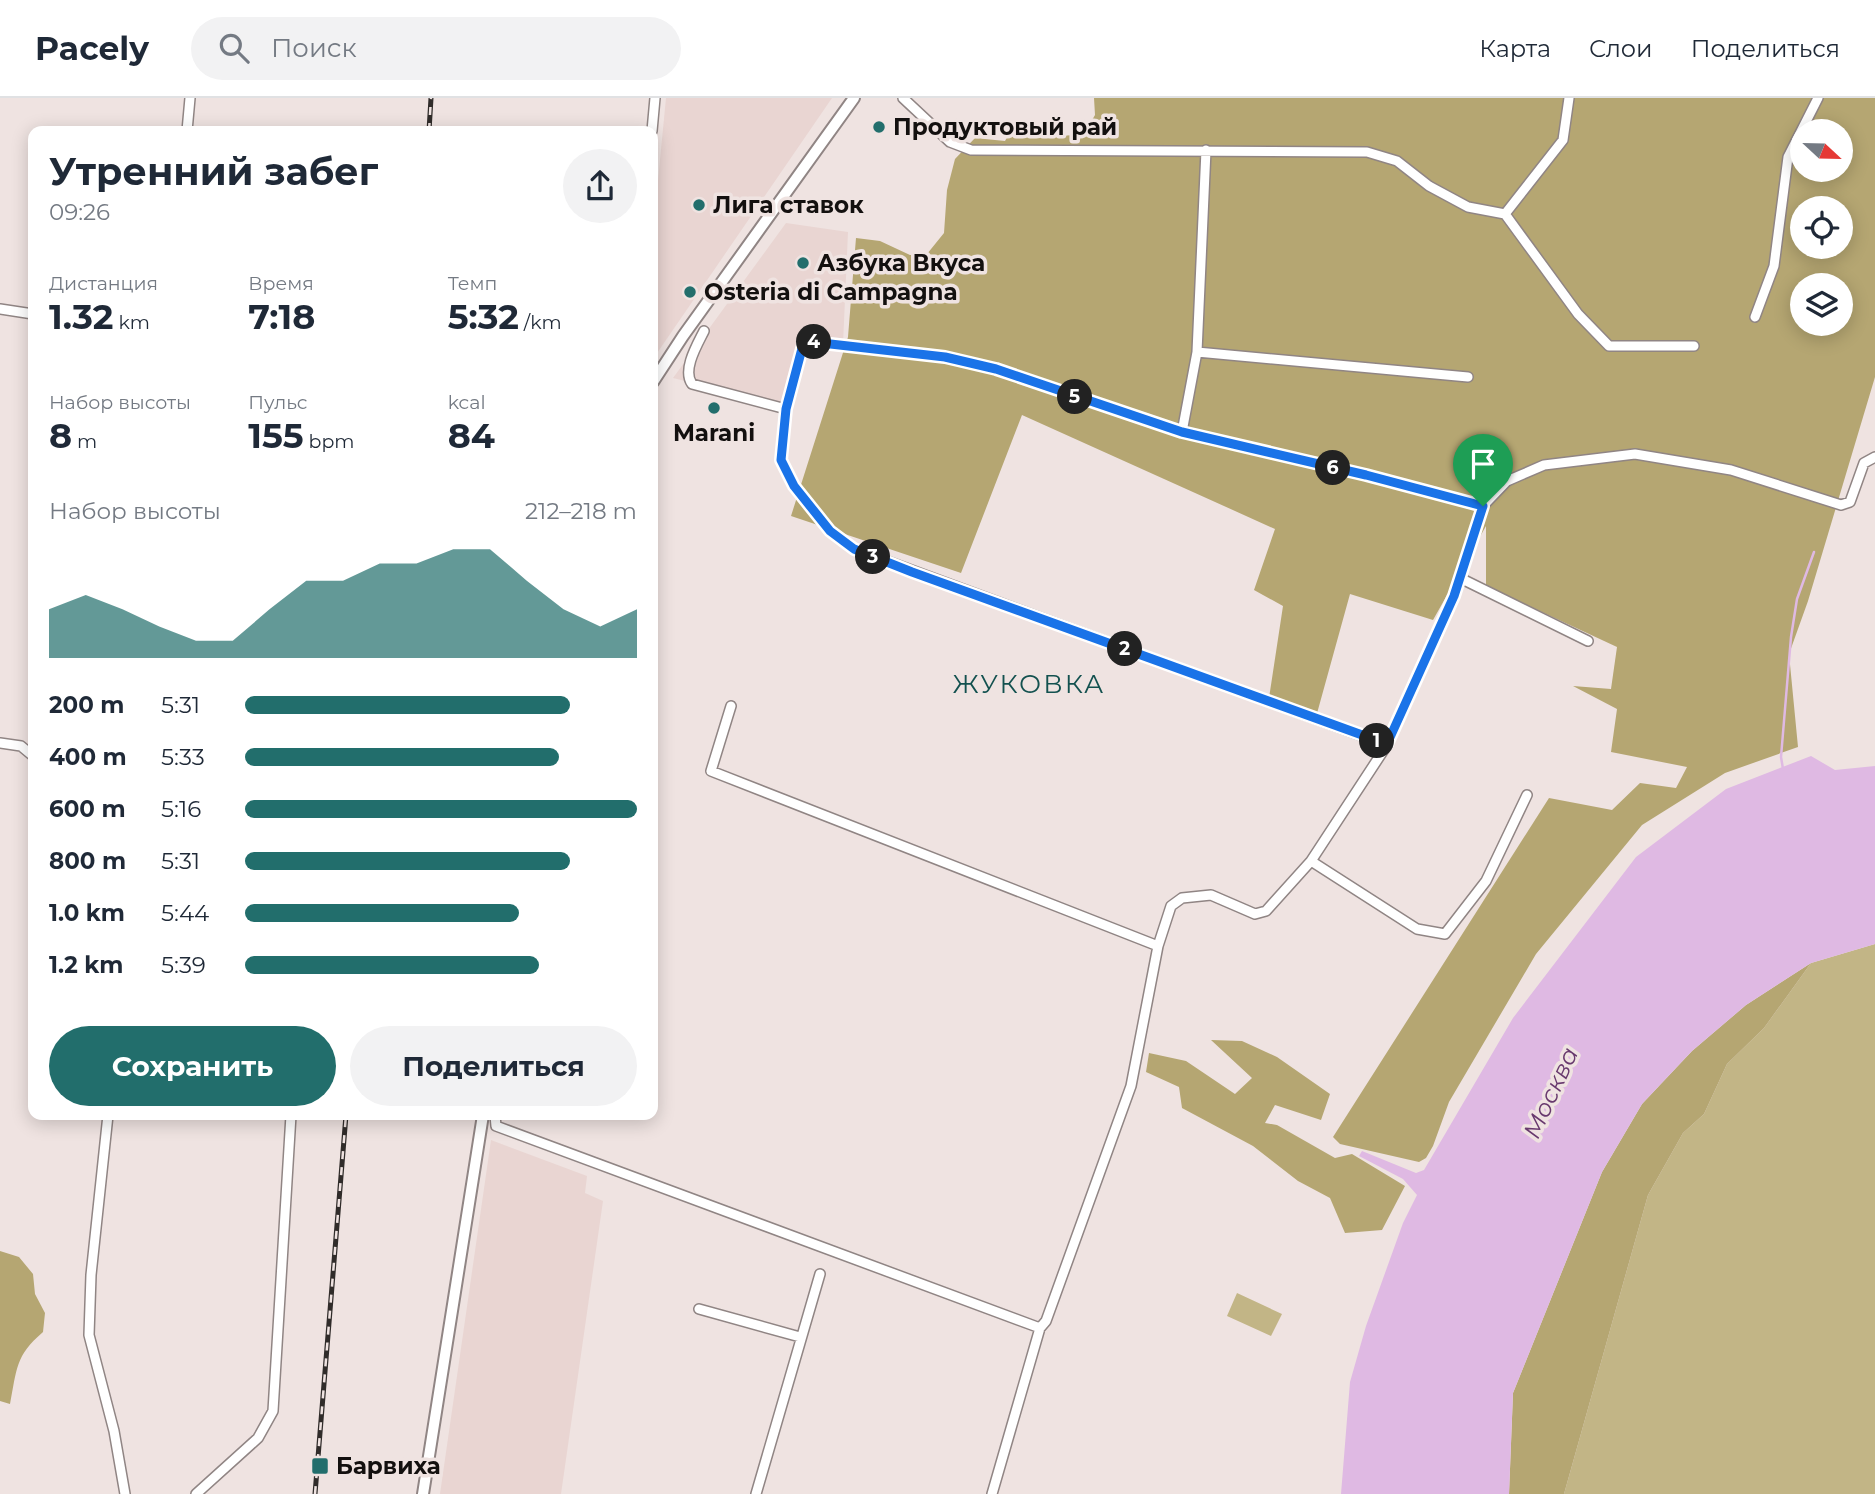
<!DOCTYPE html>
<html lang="ru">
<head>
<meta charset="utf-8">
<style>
	body { margin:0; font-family:Montserrat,sans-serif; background:#f2f2f3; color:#1f2937; height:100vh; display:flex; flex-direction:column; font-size:26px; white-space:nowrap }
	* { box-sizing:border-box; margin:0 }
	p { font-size:23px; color:#747a83 }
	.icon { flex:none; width:38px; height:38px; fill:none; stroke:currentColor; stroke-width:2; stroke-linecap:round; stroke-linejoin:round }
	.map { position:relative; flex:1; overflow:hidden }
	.sheet { position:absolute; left:28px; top:28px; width:630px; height:994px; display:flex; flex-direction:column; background:#fff; border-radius:14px; box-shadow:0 4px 18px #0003 }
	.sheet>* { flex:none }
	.needle { width:46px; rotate:112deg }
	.controls { position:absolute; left:1790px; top:21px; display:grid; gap:14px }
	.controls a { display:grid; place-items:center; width:63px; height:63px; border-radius:50%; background:#fff; box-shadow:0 4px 18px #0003; font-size:35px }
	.pin { position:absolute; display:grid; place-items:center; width:60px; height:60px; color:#fff; margin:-72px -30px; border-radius:50% 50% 50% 0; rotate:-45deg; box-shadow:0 0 7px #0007 }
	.pin .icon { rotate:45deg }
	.km { position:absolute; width:35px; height:35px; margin:-18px; border-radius:50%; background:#222; color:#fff; font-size:19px; line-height:35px; text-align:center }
	.round { display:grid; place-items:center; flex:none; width:74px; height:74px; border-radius:37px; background:#f2f2f3 }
	.head { display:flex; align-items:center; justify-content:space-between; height:119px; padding:0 21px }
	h1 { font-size:38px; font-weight:700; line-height:52px }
	.stats { display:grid; grid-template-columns:repeat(3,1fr); gap:10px; height:119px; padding:7px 21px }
	.stats div { display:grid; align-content:center }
	.stats b { font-size:35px; font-weight:700 }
	.stats small { font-size:19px; font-weight:400 }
	.stats p { font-size:19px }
	.chart { height:196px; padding:14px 21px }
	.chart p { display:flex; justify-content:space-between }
	.chart svg { width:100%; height:126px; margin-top:7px; fill:#226e6c; opacity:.7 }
	.button { display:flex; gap:14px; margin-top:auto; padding:14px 21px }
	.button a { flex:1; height:80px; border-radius:42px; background:#226e6c; color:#fff; font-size:28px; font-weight:700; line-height:80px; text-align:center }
	.button a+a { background:#f2f2f3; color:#1f2937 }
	ul { padding:0 21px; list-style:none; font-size:23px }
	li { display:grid; grid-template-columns:112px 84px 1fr; align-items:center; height:52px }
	li i { height:18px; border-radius:9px; background:#226e6c }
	header { display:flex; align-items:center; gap:42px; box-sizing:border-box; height:98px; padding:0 35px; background:#fff; border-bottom:2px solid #e0e1e3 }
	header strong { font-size:33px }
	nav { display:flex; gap:38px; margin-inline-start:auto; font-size:24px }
	.search { width:490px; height:63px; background:#f2f2f3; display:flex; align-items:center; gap:18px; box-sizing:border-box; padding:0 24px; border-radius:38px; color:#747a83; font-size:26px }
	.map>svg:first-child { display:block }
</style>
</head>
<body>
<header>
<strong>Pacely</strong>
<div class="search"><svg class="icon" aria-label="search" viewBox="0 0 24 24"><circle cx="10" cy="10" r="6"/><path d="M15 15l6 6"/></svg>Поиск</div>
<nav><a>Карта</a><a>Слои</a><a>Поделиться</a></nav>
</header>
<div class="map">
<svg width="1875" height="1396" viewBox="0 0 1875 1396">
	<rect width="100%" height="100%" fill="#efe3e1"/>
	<path fill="#e9d5d2" d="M666 0H832L653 261V134Z
		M786 125 848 134 843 246 799 238 781 307 673 280Z
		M491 1042 587 1078 585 1095 603 1103 561 1396H440Z"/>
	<path fill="#c2b586" d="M1875 846V1396H1564L1648 1097 1683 1035 1704 1016 1727 966 1764 930 1811 865Z
		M1237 1195 1282 1216 1271 1238 1227 1218Z"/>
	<path fill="#b5a672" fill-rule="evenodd" d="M1094 0H1875V279L1808 503 1789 556 1798 649 1725 675 1642 727 1536 856 1449 1004 1433 1048 1426 1060 1419 1064 1340 1046 1333 1039 1549 700 1612 712 1640 685 1676 690 1687 669 1611 654 1617 611 1573 588 1611 591 1617 549 1486 488V428L1433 522 1350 496 1316 619 1269 600 1283 508 1254 492 1275 431 1022 317 961 475 791 418 848 239 856 140 880 143 910 157 927 156 944 135 947 92 955 61 975 40 1005 43 1017 21 1021 33 1050 39 1084 36 1095 17ZM1802 33H1841V72H1802ZM1802 110H1841V149H1802ZM1802 187H1841V226H1802Z
		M1811 865 1764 930 1727 966 1704 1016 1683 1035 1648 1097 1564 1396H1509L1513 1295 1602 1074 1642 1006 1692 953 1746 907Z
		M1211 942 1242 943 1277 959 1330 996 1321 1022 1275 1007 1265 1025 1277 1027 1335 1060 1352 1056 1405 1088 1382 1132 1345 1135 1330 1100 1298 1083 1253 1048 1182 1010 1179 989 1146 974 1149 955 1186 963 1235 996 1252 980Z
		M0 1153 19 1159 33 1176 35 1196 45 1215 43 1234C15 1258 17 1271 10 1306L0 1303Z"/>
	<path fill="#dfb9e3" d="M1811 658 1835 672 1875 668V846L1811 865 1746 907 1692 953 1642 1006 1602 1074 1513 1295 1509 1396H1341L1350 1284 1366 1228 1403 1125 1417 1097 1403 1081 1359 1058 1362 1053 1416 1075 1424 1072 1513 920 1636 759 1726 691Z"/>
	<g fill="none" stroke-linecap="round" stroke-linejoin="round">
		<path stroke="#dfb9e3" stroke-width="2.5" d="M1783 671 1781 659 1791 539 1797 501 1814 454"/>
		<g stroke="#908584" stroke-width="12">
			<path id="minor" d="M903 0 950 44 971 52 1367 54 1397 63 1429 88 1468 109 1505 116 1578 216 1609 248H1694
				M187 33 190 0
				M652 33 655 0
				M1206 52 1197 254 1468 279
				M1505 116 1563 42 1569 0
				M0 211 33 216
				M1755 219 1774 168 1788 59 1818 0
				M704 233C697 247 682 272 692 286L786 311
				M1182 334 1197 254
				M1460 480 1588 543
				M731 608 711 673 1158 848
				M0 645 21 648 33 658
				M1387 647 854 451 830 433 794 388 781 362 786 311 804 243 945 259 997 271 1182 334 1366 377 1483 408 1507 383 1544 367 1635 356 1731 372 1841 407 1850 404 1864 365 1875 359
				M1311 763 1417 831 1445 836 1486 783 1527 697
				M108 1017 91 1177 89 1237 114 1333 125 1396
				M495 1017 496 1028 1040 1230
				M699 1211 800 1239
				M196 1396 258 1340 273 1313 291 1017
				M756 1396 820 1176
				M992 1396 1040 1230 1046 1223 1131 988 1158 848 1171 808 1182 800 1211 797 1255 816 1266 813 1311 763 1387 647 1454 497 1483 408"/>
		</g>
		<g stroke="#908584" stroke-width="14">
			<path id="major" d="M653 284 683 238 854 0
				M423 1396 483 1017"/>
		</g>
		<use href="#minor" stroke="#fff" stroke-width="9"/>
		<use href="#major" stroke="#fff" stroke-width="10"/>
		<g stroke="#302c2a" stroke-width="5">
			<path id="rail" d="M429 33 431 0
				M315 1396 346 1017"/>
		</g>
		<use href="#rail" stroke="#efe3e1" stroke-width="2.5" stroke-dasharray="8" stroke-linecap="butt"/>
	</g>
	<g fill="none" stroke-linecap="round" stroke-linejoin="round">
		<g stroke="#fff" stroke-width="14">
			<path id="route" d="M804 243 945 259 996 271 1182 334 1366 377 1483 408 1454 498 1387 646 912 474 854 451 830 433 794 388 781 362 786 311Z"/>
		</g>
		<use href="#route" stroke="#1a73e8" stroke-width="9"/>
	</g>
	<g fill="#226e6c" stroke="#efe3e1" stroke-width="2.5">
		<circle cx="879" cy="29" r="7"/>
		<circle cx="699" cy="107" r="7"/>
		<circle cx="803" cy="165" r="7"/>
		<circle cx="690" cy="194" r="7"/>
		<circle cx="714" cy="310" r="7"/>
		<rect x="311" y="1359" width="18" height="18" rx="3.5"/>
	</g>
	<g text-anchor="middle" stroke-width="7" stroke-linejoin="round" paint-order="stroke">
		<g font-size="23" font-weight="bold" fill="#13100f" stroke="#efe3e1" text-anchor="start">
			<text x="893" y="37">Продуктовый рай</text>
			<text x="713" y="115">Лига ставок</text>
			<text x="817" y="173">Азбука Вкуса</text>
			<text x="704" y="202">Osteria di Campagna</text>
			<text x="714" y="343" text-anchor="middle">Marani</text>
			<text x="336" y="1376">Барвиха</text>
		</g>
		<g font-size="24" font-style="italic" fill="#68396e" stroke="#efe3e1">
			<text transform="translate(1551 995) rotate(-65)" y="8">Москва</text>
		</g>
		<g font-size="26" letter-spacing="2" fill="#13514f" stroke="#efe3e1">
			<text x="1029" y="595">ЖУКОВКА</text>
		</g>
	</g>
</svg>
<div class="controls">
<a><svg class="needle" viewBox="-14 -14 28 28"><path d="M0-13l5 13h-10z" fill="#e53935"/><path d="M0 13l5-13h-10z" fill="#747a83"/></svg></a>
<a><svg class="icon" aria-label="locate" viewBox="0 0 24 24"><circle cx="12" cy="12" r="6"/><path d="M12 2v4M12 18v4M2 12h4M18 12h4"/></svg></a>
<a><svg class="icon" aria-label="layers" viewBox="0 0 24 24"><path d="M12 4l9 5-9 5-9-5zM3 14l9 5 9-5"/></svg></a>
</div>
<div class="pin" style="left:1483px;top:408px;background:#1e9e55"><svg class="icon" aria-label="arrive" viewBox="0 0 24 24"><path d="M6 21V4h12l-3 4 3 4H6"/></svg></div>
<b class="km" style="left:1377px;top:643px">1</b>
<b class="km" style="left:1125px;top:551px">2</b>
<b class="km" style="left:873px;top:459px">3</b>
<b class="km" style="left:814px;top:244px">4</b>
<b class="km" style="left:1075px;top:299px">5</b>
<b class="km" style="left:1333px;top:370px">6</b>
<section class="sheet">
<div class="head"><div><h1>Утренний забег</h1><p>09:26</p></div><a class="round"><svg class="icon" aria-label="share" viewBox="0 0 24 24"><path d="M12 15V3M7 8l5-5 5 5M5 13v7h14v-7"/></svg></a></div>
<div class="stats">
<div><p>Дистанция</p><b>1.32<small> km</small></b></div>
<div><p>Время</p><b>7:18</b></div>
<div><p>Темп</p><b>5:32<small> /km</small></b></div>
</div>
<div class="stats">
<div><p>Набор высоты</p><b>8<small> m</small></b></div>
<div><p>Пульс</p><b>155<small> bpm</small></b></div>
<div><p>kcal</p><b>84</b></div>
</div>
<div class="chart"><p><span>Набор высоты</span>212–218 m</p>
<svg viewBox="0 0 160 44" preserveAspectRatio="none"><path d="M0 44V27L10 22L20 27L30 33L40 38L50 38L60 27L70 17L80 17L90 11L100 11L110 6L120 6L130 17L140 27L150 33L160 27V44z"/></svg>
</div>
<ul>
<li><b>200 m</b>5:31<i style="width:83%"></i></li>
<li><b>400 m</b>5:33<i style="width:80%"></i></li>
<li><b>600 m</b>5:16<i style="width:100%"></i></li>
<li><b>800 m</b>5:31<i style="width:83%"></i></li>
<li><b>1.0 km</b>5:44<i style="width:70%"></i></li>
<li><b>1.2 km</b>5:39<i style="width:75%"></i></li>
</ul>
<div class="button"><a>Сохранить</a><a>Поделиться</a></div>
</section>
</div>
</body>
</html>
